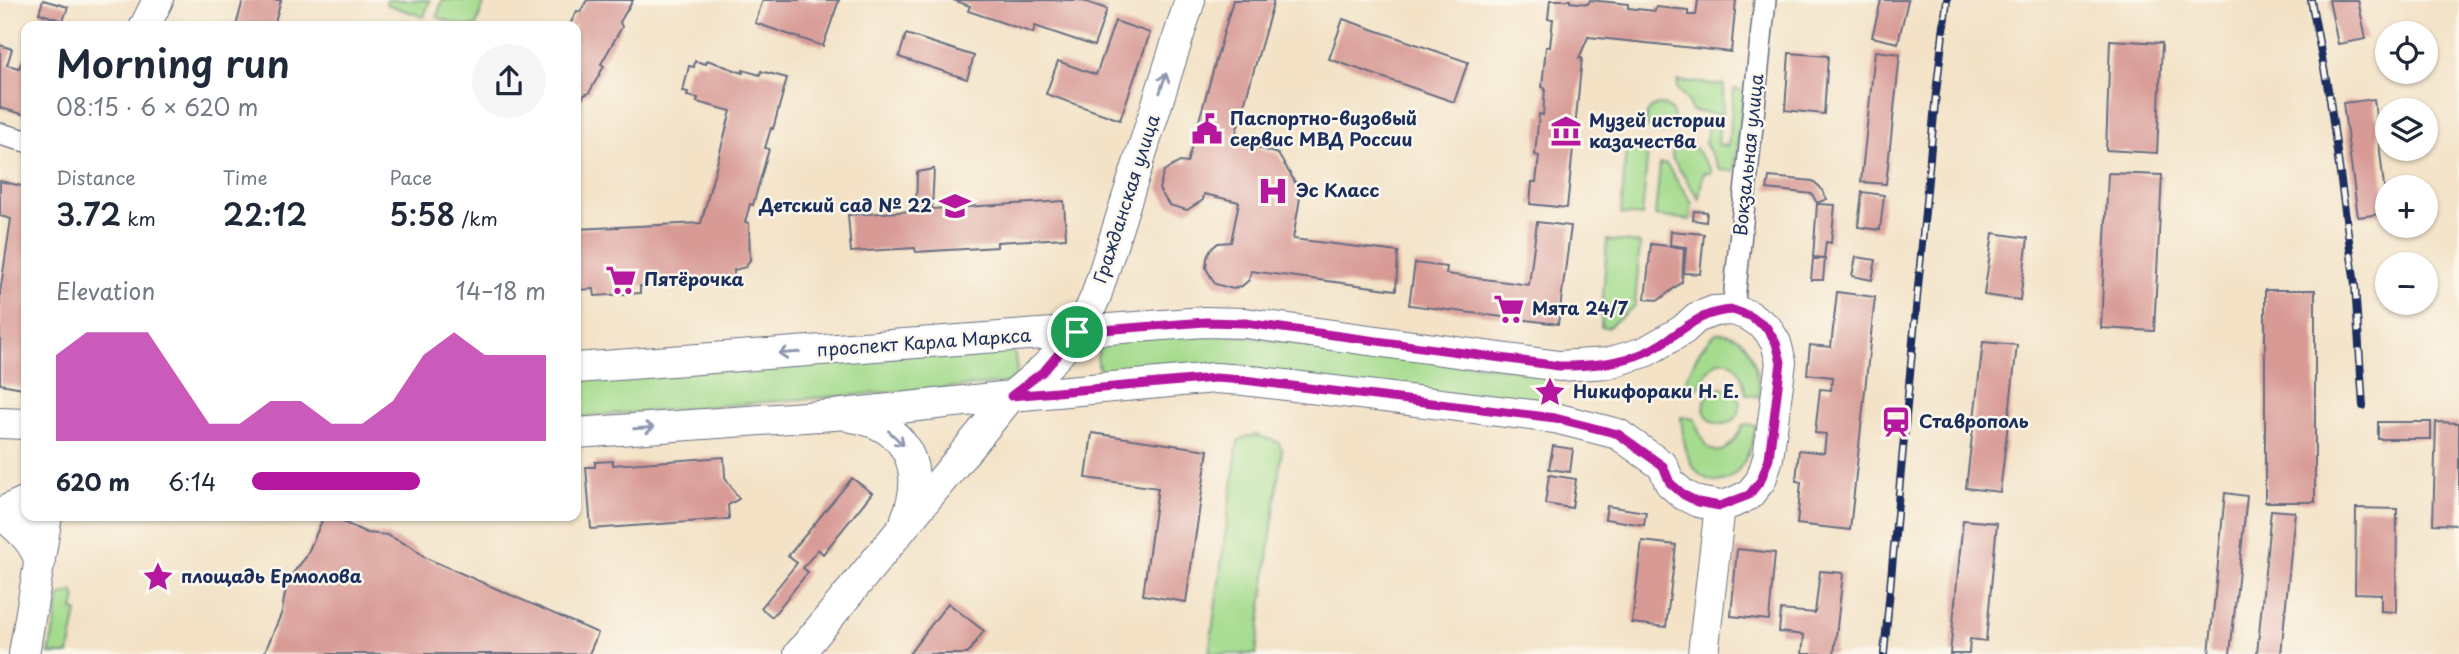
<!DOCTYPE html>
<html lang="en">
<head>
<meta charset="utf-8">
<style>
	body { margin:0; font-family:"Playpen Sans",sans-serif; background:#f6f6f7; color:#1f2937; height:100vh; display:flex; flex-direction:column; font-size:26px; white-space:nowrap }
	* { box-sizing:border-box; margin:0 }
	p { font-size:23px; color:#747a83 }
	.icon { flex:none; width:38px; height:38px; fill:none; stroke:currentColor; stroke-width:2; stroke-linecap:round; stroke-linejoin:round }
	.map { position:relative; flex:1; overflow:hidden }
	.details { position:absolute; left:21px; top:21px; width:560px; height:500px; display:flex; flex-direction:column; background:#fff; border-radius:14px; box-shadow:0 2px 5px #0004 }
	.details>* { flex:none }
	.fabs { position:absolute; left:2375px; top:21px; display:grid; gap:14px }
	.fabs a { display:grid; place-items:center; width:63px; height:63px; border-radius:50%; background:#fff; box-shadow:0 2px 5px #0004; font-size:35px }
	.pin { position:absolute; display:grid; place-items:center; width:60px; height:60px; color:#fff; margin:-30px; border:4px solid #fff; border-radius:50%; box-shadow:0 2px 7px #0007 }
	.round { display:grid; place-items:center; flex:none; width:74px; height:74px; border-radius:37px; background:#f6f6f7 }
	.overview { display:flex; align-items:center; justify-content:space-between; height:119px; padding:0 35px }
	h1 { font-size:38px; font-weight:600; line-height:52px }
	.stats { display:grid; grid-template-columns:repeat(3,1fr); gap:10px; height:119px; padding:7px 35px }
	.stats div { display:grid; align-content:center }
	.stats b { font-size:30px; font-weight:600 }
	.stats small { font-size:19px; font-weight:400 }
	.stats p { font-size:19px }
	.chart { height:196px; padding:14px 35px }
	.chart p { display:flex; justify-content:space-between }
	.chart svg { width:100%; height:126px; margin-top:7px; fill:#b5179e; opacity:.7 }
	ul { padding:0 35px; list-style:none; font-size:23px }
	li { display:grid; grid-template-columns:112px 84px 1fr; align-items:center; height:52px }
	li i { height:18px; border-radius:9px; background:#b5179e }
	.map>svg:first-child { display:block }
</style>
</head>
<body>
<div class="map">
<svg width="2459" height="654" viewBox="0 0 2459 654">
	<rect width="100%" height="100%" fill="#fbf7ec"/>
	<filter id="ink" filterUnits="userSpaceOnUse"><feTurbulence type="fractalNoise" baseFrequency=".0143" numOctaves="2"/><feDisplacementMap in="SourceGraphic" scale="14" xChannelSelector="R" yChannelSelector="G"/><feConvolveMatrix kernelMatrix="1 2 1 2 8 2 1 2 1" color-interpolation-filters="sRGB"/></filter>
	<filter id="wash" filterUnits="userSpaceOnUse"><feTurbulence type="fractalNoise" baseFrequency=".00686" numOctaves="4" result="noise"/><feDisplacementMap in="SourceGraphic" scale="28" xChannelSelector="R" yChannelSelector="G"/><feGaussianBlur stdDeviation="1.57" result="paint"/><feColorMatrix in="noise" values="0 0 0 0 0 0 0 0 0 0 0 0 0 0 0 0 0 1.4 0 .05"/><feComposite in="paint" operator="in"/></filter>
	<g filter="url(#wash)">
		<rect width="100%" height="100%" fill="#f3e2c6"/>
		<path fill="#a4db8d" stroke="#608576" stroke-width="2" d="M387 0H430L424 17 386 4Z
			M442 0H485L476 26H464L437 17Z
			M1678 81 1724 85 1722 115 1691 111 1688 101 1677 89Z
			M1734 89 1745 91 1734 171 1720 170 1705 143 1709 123 1719 124 1718 145 1728 146Z
			M1646 119a14 14 0 1 1 28 0a14 14 0 1 1-28 0Z
			M1690 142 1711 170V173H1703L1699 199 1672 158 1673 150Z
			M1626 147 1648 149 1642 216 1621 214Z
			M1660 164H1666L1692 203 1690 220 1655 216Z
			M1607 240 1640 243 1635 306 1608 327H1601Z
			M1206 332 1546 373 1542 408 1103 376C1096 365 1096 353 1101 341Z
			M1716 333C1754 330 1756 369 1760 397L1746 394C1738 352 1716 349 1698 388L1684 385C1692 365 1699 347 1716 333Z
			M1003 346 1015 354 1017 374 1008 383 576 417V377Z
			M1704 406a18 18 0 1 1 36 0a18 18 0 1 1-36 0Z
			M1681 417 1695 419C1705 459 1724 463 1743 425L1756 426C1753 446 1739 486 1713 481 1704 479 1697 473 1692 465 1684 451 1683 433 1681 417Z
			M1256 435 1278 442 1282 449 1256 654H1209L1238 441 1245 437Z
			M73 591 76 598 73 610 77 611 69 654H49L60 596Z"/>
		<g id="blocks">
			<path fill="#d89a95" d="M43 0 68 7 63 21 39 13Z
				M243 0H281L274 26H236Z
				M587 0H633L620 22 622 27 601 64 604 66 589 93 584 95 576 110V26H569L577 11 580 12Z
				M763 0H839L823 46 755 23Z
				M953 0H1080L1107 9 1094 46 1035 26 1033 33 968 11 970 6Z
				M1233 0H1274L1234 140 1278 154 1301 192 1293 239 1398 252 1396 290 1251 271 1249 280 1242 286 1233 289 1215 284 1206 268 1207 258 1210 250 1218 243 1231 242 1239 202 1204 194 1203 200 1187 210 1169 205 1159 189 1164 171 1180 162 1187 163Z
				M1550 0H1570V2L1588 4 1590 0 1628 4V8L1655 11 1656 7 1688 10V15H1696L1698 0H1736L1731 52 1589 37V35L1579 58H1582L1567 208 1530 204 1532 182H1536L1539 156 1535 155 1539 114 1543 115 1544 102 1545 88 1542 87 1546 47H1550L1553 19H1548Z
				M1881 0H1908L1898 43 1872 37Z
				M2329 0H2358L2366 39 2338 44Z
				M1343 19 1468 62 1454 102 1329 59Z
				M1115 21 1150 33 1120 120 1046 94 1058 61 1096 75Z
				M906 34 974 56 967 79 899 57Z
				M2110 40 2162 43 2157 153 2106 150Z
				M0 45 12 49 7 65 19 68 26 53V115L0 108Z
				M1875 51 1900 54 1886 184 1861 182Z
				M1789 53 1828 56 1824 114 1785 110Z
				M707 60 743 73V70L760 75 761 71 787 78 773 129 771 128 765 148 769 149 753 205 750 204 745 222 749 223 750 260 746 267 734 270V281L640 286V293L595 296 594 289 576 290V229L701 223 731 111 697 102 698 98 687 96 688 92 683 91 689 66 694 67 695 61 706 64Z
				M2374 99 2387 213 2358 217 2343 103Z
				M934 169 932 209 1064 201 1066 238 997 242V247L916 252 915 248 851 252 848 215 916 211 917 172Z
				M2108 173 2162 175 2154 331 2101 328Z
				M1769 177 1813 181 1820 187 1827 199 1817 203 1812 194 1767 189Z
				M0 181 26 187V365L23 388 0 384V293L11 219 0 216Z
				M1862 192 1884 195 1880 230 1858 227Z
				M1817 204 1835 205 1831 243 1826 242 1824 258 1813 257Z
				M1694 211 1707 212 1706 222 1693 220Z
				M1537 222 1571 226 1558 324 1409 305 1415 263 1447 267 1446 274 1529 285Z
				M1671 231 1704 234 1700 274 1684 273 1686 247 1670 245Z
				M1993 233 2028 238 2020 300 1984 295Z
				M1651 244 1684 248 1682 282 1659 300 1645 299Z
				M1856 257 1876 260 1872 280 1852 276Z
				M1813 259H1825L1823 280H1811Z
				M2265 290H2315V502H2265Z
				M1837 292 1875 297 1850 530 1797 524 1801 482 1796 481 1799 450 1824 453 1826 434 1815 433 1820 389 1831 390 1832 377 1807 374 1810 345 1831 347Z
				M1983 342 2017 345 2000 492 1966 488Z
				M2378 422H2431V439H2378Z
				M2436 422 2459 423V525L2433 524Z
				M1092 433 1208 450 1186 602 1143 595 1158 488 1086 478Z
				M1553 446 1573 449 1570 472 1549 469Z
				M724 457 725 477 739 499 728 505 729 519 591 529 586 467H595V462L613 461V465Z
				M1549 475 1576 479 1572 508 1545 504Z
				M852 478 872 493 823 554 818 549 803 568 808 572 772 617 761 608 797 563 788 556Z
				M2225 493 2247 496 2230 654H2209Z
				M1607 506 1646 512 1644 525 1605 519Z
				M2356 508 2397 509 2396 612 2381 611V594L2355 593Z
				M2271 510 2295 512 2281 654H2257Z
				M324 516H329L367 533 387 535 412 547 426 558 598 633 589 654H264L282 612 285 593 293 573 306 557Z
				M1963 520 1997 523 1986 641 1970 639 1969 654H1950Z
				M1642 541 1676 545 1666 627 1632 623Z
				M1737 549 1775 553 1769 620 1731 616Z
				M1820 571 1843 573 1834 654H1802L1804 635 1779 632 1781 610 1815 613Z
				M948 603 984 631 967 654H909Z"/>
		</g>
	</g>
	<g filter="url(#ink)">
		<use href="#blocks" fill-opacity="0" stroke="#676e82" stroke-width="2"/>
		<g fill="none" stroke-linecap="round" stroke-linejoin="round">
			<g stroke="#676e82" stroke-width="24">
				<path id="street" d="M0 134 26 141
					M1733 310 1765 0"/>
			</g>
			<g stroke="#676e82" stroke-width="32">
				<path id="secondary" d="M145 26 158 0
					M576 368 1204 322 1245 323 1559 366 1608 363 1645 352 1683 330 1696 318 1714 311 1733 310 1750 316 1767 328 1776 343 1781 362 1768 458 1761 480 1749 495 1732 503 1720 506 1698 502 1684 495 1670 483 1663 466 1618 434 1555 418 1244 380 1215 378 1011 396 834 415 576 433
					M851 417C907 425 927 469 906 519
					M0 423 26 424
					M0 513C17 528 34 540 40 563
					M0 513 26 501
					M24 654 47 516
					M799 654 1011 396C1047 368 1079 339 1096 296L1190 0
					M1703 654 1720 506"/>
			</g>
			<use href="#street" stroke="#fff" stroke-width="21"/>
			<use href="#secondary" stroke="#fff" stroke-width="30"/>
			<g stroke="#1b2f5e" stroke-width="8">
				<path id="rail" d="M2311 0 2330 100 2355 285 2363 406
					M1884 654 1936 93 1947 0"/>
			</g>
			<use href="#rail" stroke="#fbf7ec" stroke-width="5" stroke-dasharray="16" stroke-linecap="butt"/>
		</g>
		<defs><path id="oneway-shaft" d="M-6 0H5M1.5-3L5.5 0L1.5 3" fill="none" stroke-width="1.6" stroke-linecap="round" stroke-linejoin="round" transform="scale(1.75)"/></defs>
		<g stroke="#8d97ae">
			<use href="#oneway-shaft" transform="translate(1163 83) rotate(-72)"/>
			<use href="#oneway-shaft" transform="translate(789 353) rotate(176)"/>
			<use href="#oneway-shaft" transform="translate(644 428) rotate(-4)"/>
			<use href="#oneway-shaft" transform="translate(896 438) rotate(43)"/>
		</g>
	</g>
	<g fill="none" stroke-linecap="round" stroke-linejoin="round" filter="url(#ink)">
		<g stroke="#fff" stroke-width="14">
			<path id="route" d="M1733 310 1750 316 1767 328 1776 343 1781 362 1769 458 1761 480 1749 495 1720 506 1698 502 1684 495 1670 483 1663 466 1618 434 1555 418 1244 380 1215 378 1011 396 1045 370 1077 332 1205 322 1245 323 1559 366C1588 366 1619 364 1646 352 1681 336 1692 312 1733 310Z"/>
		</g>
		<use href="#route" stroke="#b5179e" stroke-width="9"/>
	</g>
	<defs>
		<g id="civic-bare" transform="scale(2.415)"><path d="M-.6-6.5H3V-4.5H.6V-3L4-1V1h2V6H-6V1h2V-1L-.6-3ZM-1.2 2.5V6h2.4V2.5Z" fill="#b5179e" stroke="#fbf7ec" stroke-width="2.5" paint-order="stroke"/></g>
		<g id="museum-bare" transform="scale(2.415)"><path d="M0-6L6-3V-2H-6V-3ZM-5-1h2V3h-2ZM-1-1h2V3h-2ZM3-1h2V3H3ZM-6 4H6V6H-6Z" fill="#b5179e" stroke="#fbf7ec" stroke-width="2.5" paint-order="stroke"/></g>
		<g id="hospital-bare" transform="scale(2.415)"><path d="M-5-5h3v3.5h4V-5h3V5h-3V1.5h-4V5h-3Z" fill="#b5179e" stroke="#fbf7ec" stroke-width="2.5" paint-order="stroke"/></g>
		<g id="school-bare" transform="scale(2.415)"><path d="M0-5L7-2L0 1L-7-2ZM-4 1L0 2.5L4 1V4Q0 6-4 4Z" fill="#b5179e" stroke="#fbf7ec" stroke-width="2.5" paint-order="stroke"/></g>
		<g id="supermarket-bare" transform="scale(2.415)"><path d="M-6-5.5h2.5l.6 2H6L4.5 2H-2.5L-4.4-4H-6ZM-1.5 3.2a1.3 1.3 0 1 0 .1 0ZM3 3.2a1.3 1.3 0 1 0 .1 0Z" fill="#b5179e" stroke="#fbf7ec" stroke-width="2.5" paint-order="stroke"/></g>
		<g id="sight-bare" transform="scale(2.415)"><path d="M0-6L1.8-2.2L6-1.7L2.9 1.2L3.7 5.4L0 3.3L-3.7 5.4L-2.9 1.2L-6-1.7L-1.8-2.2Z" fill="#b5179e" stroke="#fbf7ec" stroke-width="2.5" paint-order="stroke"/></g>
		<g id="station-bare" transform="scale(2.415)"><path d="M-3-6H3Q5-6 5-4V2Q5 4 3 4L4.5 6H3L1.5 4h-3L-3 6H-4.5L-3 4Q-5 4-5 2V-4Q-5-6-3-6ZM-3.5-4v3h7v-3ZM-3.5 1v1.5H-2V1ZM2 1v1.5H3.5V1Z" fill="#b5179e" stroke="#fbf7ec" stroke-width="2.5" paint-order="stroke"/></g>
	</defs>
	<g fill-rule="evenodd">
		<use href="#civic-bare" x="1207" y="129"/>
		<use href="#museum-bare" x="1566" y="131"/>
		<use href="#hospital-bare" x="1273" y="191"/>
		<use href="#school-bare" x="955" y="206"/>
		<use href="#supermarket-bare" x="621" y="280"/>
		<use href="#supermarket-bare" x="1509" y="309"/>
		<use href="#sight-bare" x="1550" y="392"/>
		<use href="#station-bare" x="1896" y="422"/>
		<use href="#sight-bare" x="158" y="577"/>
	</g>
	<g text-anchor="middle" stroke-width="5" stroke-linejoin="round" paint-order="stroke">
		<g font-size="18" font-weight="bold" fill="#1b2f5e" stroke="#fbf7ec" text-anchor="start">
			<text x="1230" y="125">Паспортно-визовый<tspan x="1230" dy="21">сервис МВД России</tspan></text>
			<text x="1589" y="127">Музей истории<tspan x="1589" dy="21">казачества</tspan></text>
			<text x="1296" y="197">Эс Класс</text>
			<text x="932" y="212" text-anchor="end">Детский сад № 22</text>
			<text x="644" y="286">Пятёрочка</text>
			<text x="1532" y="315">Мята 24/7</text>
			<text x="1573" y="398">Никифораки Н. Е.</text>
			<text x="1919" y="428">Ставрополь</text>
			<text x="181" y="583">площадь Ермолова</text>
		</g>
		<g font-size="18" fill="#1b2f5e" stroke="#fbf7ec">
			<text transform="translate(1749 155) rotate(-84)" y="6">Вокзальная улица</text>
			<text transform="translate(1127 199) rotate(-72)" y="6">Гражданская улица</text>
			<text transform="translate(924 343) rotate(-4)" y="6">проспект Карла Маркса</text>
		</g>
	</g>
</svg>
<div class="fabs">
<a><svg class="icon" aria-label="locate" viewBox="0 0 24 24"><circle cx="12" cy="12" r="6"/><path d="M12 2v4M12 18v4M2 12h4M18 12h4"/></svg></a>
<a><svg class="icon" aria-label="layers" viewBox="0 0 24 24"><path d="M12 4l9 5-9 5-9-5zM3 14l9 5 9-5"/></svg></a>
<a>+</a>
<a>−</a>
</div>
<div class="pin" style="left:1077px;top:332px;background:#1e9e55"><svg class="icon" aria-label="arrive" viewBox="0 0 24 24"><path d="M6 21V4h12l-3 4 3 4H6"/></svg></div>
<section class="details">
<div class="overview"><div><h1>Morning run</h1><p>08:15 · 6 × 620 m</p></div><a class="round"><svg class="icon" aria-label="share" viewBox="0 0 24 24"><path d="M12 15V3M7 8l5-5 5 5M5 13v7h14v-7"/></svg></a></div>
<div class="stats">
<div><p>Distance</p><b>3.72<small> km</small></b></div>
<div><p>Time</p><b>22:12</b></div>
<div><p>Pace</p><b>5:58<small> /km</small></b></div>
</div>
<div class="chart"><p><span>Elevation</span>14–18 m</p>
<svg viewBox="0 0 160 44" preserveAspectRatio="none"><path d="M0 44V14L10 6L20 6L30 6L40 22L50 38L60 38L70 30L80 30L90 38L100 38L110 30L120 14L130 6L140 14L150 14L160 14V44z"/></svg>
</div>
<ul>
<li><b>620 m</b>6:14<i style="width:57%"></i></li>
</ul>
</section>
</div>
</body>
</html>
